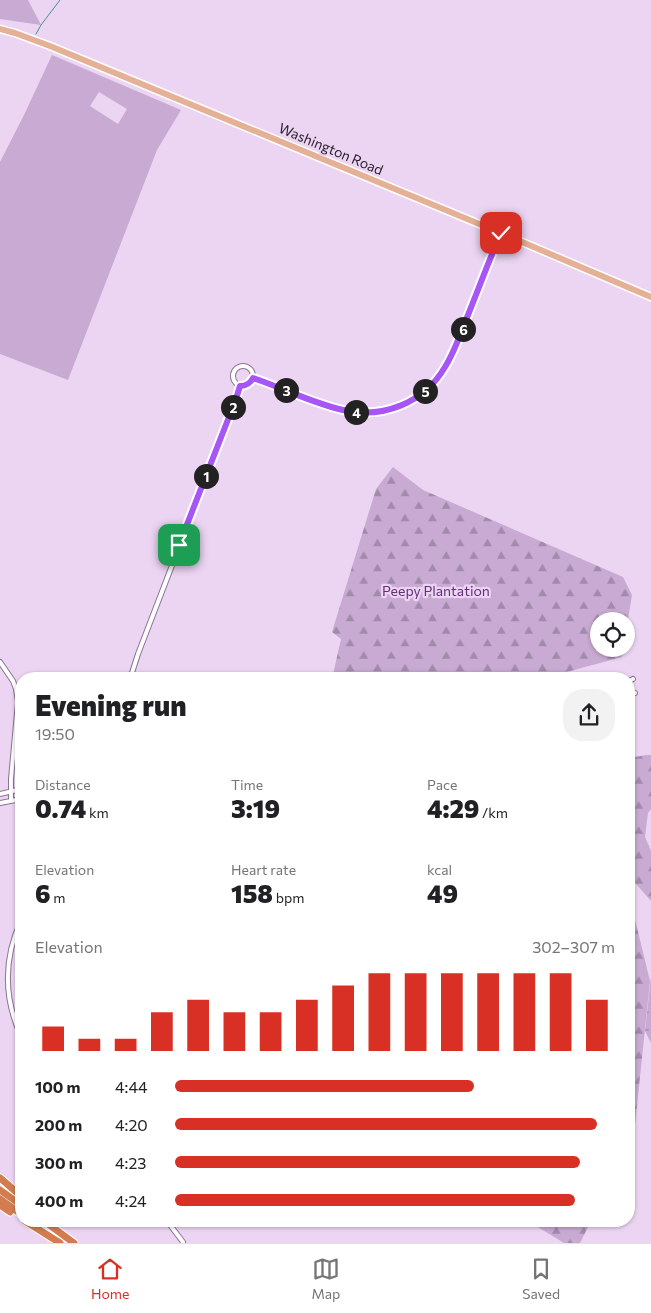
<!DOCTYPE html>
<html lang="en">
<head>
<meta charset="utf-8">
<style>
	body { margin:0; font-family:Commissioner,sans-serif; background:#f2f2f2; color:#202124; height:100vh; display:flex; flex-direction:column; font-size:19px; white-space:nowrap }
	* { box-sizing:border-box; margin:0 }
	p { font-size:16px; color:#757577 }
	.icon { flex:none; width:28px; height:28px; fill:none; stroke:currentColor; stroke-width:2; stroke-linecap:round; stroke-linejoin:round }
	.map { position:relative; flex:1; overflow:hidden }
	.side { position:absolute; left:15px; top:672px; width:620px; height:555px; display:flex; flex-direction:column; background:#fff; border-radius:20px; box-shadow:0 1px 4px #0004 }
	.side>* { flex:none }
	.tools { position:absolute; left:590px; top:612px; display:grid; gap:10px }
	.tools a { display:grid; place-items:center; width:45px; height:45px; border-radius:50%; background:#fff; box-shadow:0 1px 4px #0004; font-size:25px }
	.pin { position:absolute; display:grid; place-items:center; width:42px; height:42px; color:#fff; margin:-21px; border-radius:10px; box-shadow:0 2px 8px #0006 }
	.km { position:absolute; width:25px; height:25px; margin:-12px; border-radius:50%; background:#222; color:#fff; font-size:14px; line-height:25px; text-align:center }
	.round { display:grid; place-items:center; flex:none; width:52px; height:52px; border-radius:20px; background:#f2f2f2 }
	.head { display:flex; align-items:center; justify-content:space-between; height:85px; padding:0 20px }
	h1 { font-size:28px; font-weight:800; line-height:38px }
	.stats { display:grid; grid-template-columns:repeat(3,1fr); gap:8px; height:85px; padding:5px 20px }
	.stats div { display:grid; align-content:center }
	.stats b { font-size:25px; font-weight:800 }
	.stats small { font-size:14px; font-weight:400 }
	.stats p { font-size:14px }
	.chart { height:140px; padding:10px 20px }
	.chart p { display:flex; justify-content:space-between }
	.chart svg { width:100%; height:90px; margin-top:5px; stroke:#d93025; stroke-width:6 }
	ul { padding:0 20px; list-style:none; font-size:16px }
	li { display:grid; grid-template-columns:80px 60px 1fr; align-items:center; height:38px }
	li i { height:12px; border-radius:6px; background:#d93025 }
	.dock { display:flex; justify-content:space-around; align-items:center; height:70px; border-top:1px solid #e0e0e0; background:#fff; font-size:14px; color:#757577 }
	.dock a { display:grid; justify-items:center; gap:2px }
	.dock .selected { color:#d93025 }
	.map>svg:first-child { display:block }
</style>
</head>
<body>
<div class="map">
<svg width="651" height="1243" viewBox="0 0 651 1243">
	<defs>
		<pattern id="forest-firs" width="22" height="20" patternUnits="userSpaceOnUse" patternTransform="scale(1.25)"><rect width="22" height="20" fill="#c8aad2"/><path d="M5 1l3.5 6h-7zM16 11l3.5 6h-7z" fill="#a28aab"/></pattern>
		<pattern id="wetland-marsh" width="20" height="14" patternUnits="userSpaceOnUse" patternTransform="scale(1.25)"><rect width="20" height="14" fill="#c8aad2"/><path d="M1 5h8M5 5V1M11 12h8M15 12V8" fill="none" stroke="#a28aab"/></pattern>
	</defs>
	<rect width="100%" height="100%" fill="#ecd5f3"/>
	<path fill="#c8aad2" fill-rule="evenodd" d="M0 0H28L41 25 0 19Z
		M52 55 181 110 157 150 68 380 0 354V162L24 115ZM99 92 127 109 118 124 90 106Z"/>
	<path fill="url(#forest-firs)" d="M393 467 423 490 623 577 632 595 626 632V621H599V649H624L622 657 541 679H332L341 639 332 632 376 489Z
		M646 755H651V809L648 813 645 837 651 851V901L629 876V758Z
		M629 904 632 907 650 981 633 1144 629 1152Z
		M528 1221H591L580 1243H564Z"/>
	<path fill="url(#wetland-marsh)" d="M651 977V1043L645 1031Z"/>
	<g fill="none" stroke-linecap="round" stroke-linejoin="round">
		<path stroke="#458f95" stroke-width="1" d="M36 34 41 25 60 0"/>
		<g stroke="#8a7590" stroke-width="6">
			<path id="street" d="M233 376a10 10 0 1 1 20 0a10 10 0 1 1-20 0Z
				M253 378C303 395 358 429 410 401 429 391 441 376 451 357L501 233
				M0 662 13 681 16 689 18 702 11 779V801
				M130 679 138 654 236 399 240 385
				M629 681 633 679
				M629 691 635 693
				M0 794 21 789
				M0 803 21 799
				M21 921C3 959 4 999 21 1036
				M167 1221 183 1242
				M171 1226 177 1221"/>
		</g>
		<g stroke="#fff" stroke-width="9">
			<path id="primary" d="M0 29 15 33 50 46 501 233 651 297"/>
		</g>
		<g stroke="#fff" stroke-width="9">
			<path id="highway" d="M0 1178 21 1196
				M0 1190 21 1205
				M0 1199 21 1214
				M0 1205 10 1212
				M25 1221 60 1243
				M44 1221 74 1243"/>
		</g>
		<use href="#street" stroke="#fff" stroke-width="4"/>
		<use href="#primary" stroke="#e4b096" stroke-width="6"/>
		<use href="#highway" stroke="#d27c50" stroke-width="7"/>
	</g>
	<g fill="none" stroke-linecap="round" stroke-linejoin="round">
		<g stroke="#fff" stroke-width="10">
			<path id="route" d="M179 545 236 399 240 386C246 386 250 384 253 378 283 388 312 403 343 410 383 419 424 403 445 367 455 351 461 332 468 315 479 288 489 260 501 233"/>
		</g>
		<use href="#route" stroke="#a855f7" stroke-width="6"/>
	</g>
	<g text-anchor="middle" stroke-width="4.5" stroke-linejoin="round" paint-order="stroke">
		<g font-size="14" fill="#271e2a" stroke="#ecd5f3">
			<text transform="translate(331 149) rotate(23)" y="5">Washington Road</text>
		</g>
		<g font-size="14" fill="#662e76" stroke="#ecd5f3">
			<text x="436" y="596">Peepy Plantation</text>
		</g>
	</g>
</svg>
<div class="tools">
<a><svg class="icon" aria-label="locate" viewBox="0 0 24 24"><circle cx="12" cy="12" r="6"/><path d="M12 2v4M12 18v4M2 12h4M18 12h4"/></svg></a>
</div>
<div class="pin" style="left:179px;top:545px;background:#1e9e55"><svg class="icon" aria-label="arrive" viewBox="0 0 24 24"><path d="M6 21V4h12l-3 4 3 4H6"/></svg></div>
<div class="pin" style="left:501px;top:233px;background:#d93025"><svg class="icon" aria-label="check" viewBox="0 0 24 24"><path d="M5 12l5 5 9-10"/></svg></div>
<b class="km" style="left:206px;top:476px">1</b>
<b class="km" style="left:233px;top:407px">2</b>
<b class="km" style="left:286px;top:390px">3</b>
<b class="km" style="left:356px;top:412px">4</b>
<b class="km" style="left:425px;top:391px">5</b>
<b class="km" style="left:463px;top:329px">6</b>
<section class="side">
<div class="head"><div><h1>Evening run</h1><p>19:50</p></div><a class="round"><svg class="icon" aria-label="share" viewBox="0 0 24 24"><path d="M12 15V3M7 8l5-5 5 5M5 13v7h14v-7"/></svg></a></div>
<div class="stats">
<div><p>Distance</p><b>0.74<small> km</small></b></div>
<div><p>Time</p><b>3:19</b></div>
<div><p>Pace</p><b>4:29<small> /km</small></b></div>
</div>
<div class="stats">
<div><p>Elevation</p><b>6<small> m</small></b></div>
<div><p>Heart rate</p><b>158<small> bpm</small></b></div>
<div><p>kcal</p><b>49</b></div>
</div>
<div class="chart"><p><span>Elevation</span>302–307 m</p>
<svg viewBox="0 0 160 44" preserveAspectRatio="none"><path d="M5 44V32M15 44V38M25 44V38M35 44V25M45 44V19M55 44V25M65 44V25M75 44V19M85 44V12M95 44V6M105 44V6M115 44V6M125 44V6M135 44V6M145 44V6M155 44V19"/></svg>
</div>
<ul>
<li><b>100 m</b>4:44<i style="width:68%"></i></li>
<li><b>200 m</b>4:20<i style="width:96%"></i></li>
<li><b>300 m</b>4:23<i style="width:92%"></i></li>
<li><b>400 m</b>4:24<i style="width:91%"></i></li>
</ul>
</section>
</div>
<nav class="dock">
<a class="selected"><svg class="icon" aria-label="home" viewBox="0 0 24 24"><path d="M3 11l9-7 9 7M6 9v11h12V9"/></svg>Home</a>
<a><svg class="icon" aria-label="map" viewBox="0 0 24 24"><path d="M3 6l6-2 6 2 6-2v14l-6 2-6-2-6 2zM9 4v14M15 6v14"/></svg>Map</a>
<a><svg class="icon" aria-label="saved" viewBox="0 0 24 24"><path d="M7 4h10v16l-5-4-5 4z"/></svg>Saved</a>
</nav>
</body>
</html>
